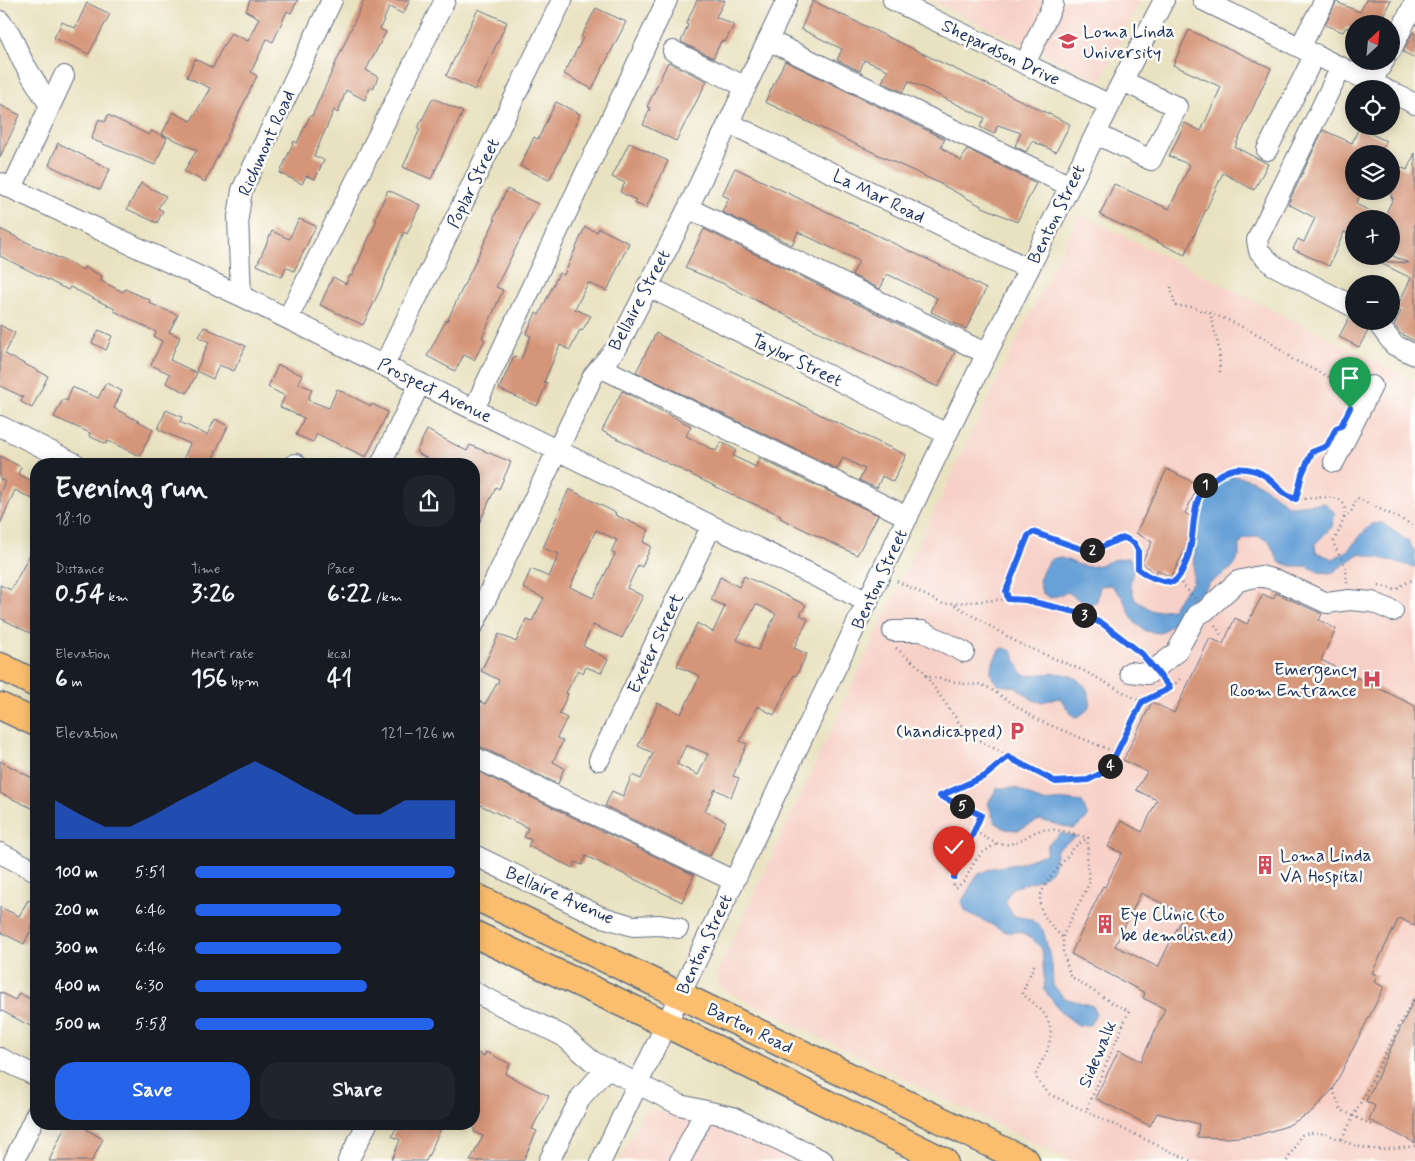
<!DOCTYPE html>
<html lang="en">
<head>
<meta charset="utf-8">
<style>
	body { margin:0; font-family:Mynerve,sans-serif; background:#20242c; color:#f1f3f6; height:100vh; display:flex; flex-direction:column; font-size:19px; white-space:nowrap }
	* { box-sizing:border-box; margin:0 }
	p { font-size:16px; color:#9ea1a6 }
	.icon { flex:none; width:28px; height:28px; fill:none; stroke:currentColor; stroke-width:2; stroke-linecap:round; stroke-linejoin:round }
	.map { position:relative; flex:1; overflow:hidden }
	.drawer { position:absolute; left:30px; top:458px; width:450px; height:672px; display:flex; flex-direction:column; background:#171b24; border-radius:20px; box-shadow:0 2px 12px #0003 }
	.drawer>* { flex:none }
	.needle { width:32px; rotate:26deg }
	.tools { position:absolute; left:1345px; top:15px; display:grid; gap:10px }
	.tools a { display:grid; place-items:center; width:55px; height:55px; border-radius:50%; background:#171b24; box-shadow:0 2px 12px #0003; font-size:25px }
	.pin { position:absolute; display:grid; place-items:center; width:42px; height:42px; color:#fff; margin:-51px -21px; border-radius:50% 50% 50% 0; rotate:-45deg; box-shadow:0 0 5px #0007 }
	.pin .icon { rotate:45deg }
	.km { position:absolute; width:25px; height:25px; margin:-12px; border-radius:50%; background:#222; color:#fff; font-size:14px; line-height:25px; text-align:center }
	.round { display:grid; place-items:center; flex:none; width:52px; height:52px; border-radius:20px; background:#20242c }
	.overview { display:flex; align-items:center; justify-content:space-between; height:85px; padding:0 25px }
	h1 { font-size:28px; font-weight:700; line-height:38px }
	.stats { display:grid; grid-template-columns:repeat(3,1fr); gap:8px; height:85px; padding:5px 25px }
	.stats div { display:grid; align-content:center }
	.stats b { font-size:25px; font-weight:700 }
	.stats small { font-size:14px; font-weight:400 }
	.stats p { font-size:14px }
	.chart { height:140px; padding:10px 25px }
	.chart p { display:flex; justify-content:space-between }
	.chart svg { width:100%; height:90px; margin-top:5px; fill:#2563eb; opacity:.7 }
	.cta { display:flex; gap:10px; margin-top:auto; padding:10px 25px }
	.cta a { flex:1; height:58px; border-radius:20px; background:#2563eb; color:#fff; font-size:20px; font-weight:700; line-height:58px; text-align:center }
	.cta a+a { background:#20242c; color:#f1f3f6 }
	ul { padding:0 25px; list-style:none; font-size:16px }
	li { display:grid; grid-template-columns:80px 60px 1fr; align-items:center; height:38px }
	li i { height:12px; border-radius:6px; background:#2563eb }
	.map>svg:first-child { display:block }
</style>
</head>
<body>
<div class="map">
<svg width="1415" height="1161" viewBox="0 0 1415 1161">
	<rect width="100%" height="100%" fill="#fdfcf7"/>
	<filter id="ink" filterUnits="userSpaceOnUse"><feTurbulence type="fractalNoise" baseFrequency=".02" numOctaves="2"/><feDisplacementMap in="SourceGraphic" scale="10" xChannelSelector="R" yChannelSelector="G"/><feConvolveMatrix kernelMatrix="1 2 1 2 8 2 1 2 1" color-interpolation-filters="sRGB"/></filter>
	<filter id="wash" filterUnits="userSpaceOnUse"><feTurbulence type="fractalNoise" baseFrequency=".0096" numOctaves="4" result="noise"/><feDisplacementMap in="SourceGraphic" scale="20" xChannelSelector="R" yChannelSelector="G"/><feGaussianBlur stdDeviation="1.12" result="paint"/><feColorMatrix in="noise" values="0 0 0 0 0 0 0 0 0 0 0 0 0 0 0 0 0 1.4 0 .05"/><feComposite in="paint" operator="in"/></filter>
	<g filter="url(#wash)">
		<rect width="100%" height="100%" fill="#e9e2c1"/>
		<path fill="#f7d1c8" d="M930 0H1141L1101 81Z
			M1080 214 1415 381V1161H1071L726 991 718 984 717 974 901 581 991 393Z
			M656 1110 691 1120 711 1122 794 1161H620L644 1111Z"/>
		<path fill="#67a1d7" stroke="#41689a" d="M1231 476C1256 477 1269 491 1289 506L1325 503 1335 513 1332 527 1315 544 1316 552 1333 559 1348 550 1371 524 1382 523 1408 541 1415 552V567C1396 563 1378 556 1358 554L1332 573 1318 572 1307 566H1292L1279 562 1269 541 1258 536 1243 539 1239 546V556L1232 568 1208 584 1204 592 1189 600 1182 613 1169 627 1160 633 1146 631 1135 623 1122 597 1111 585 1100 586 1097 601 1088 606 1068 592 1051 598 1042 593 1039 581C1054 536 1069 571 1095 566 1110 563 1112 558 1129 558L1134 565 1130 584 1135 600 1153 611 1172 609 1183 592 1193 582C1195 548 1188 488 1231 476Z
			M1004 648 1012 651 1021 672 1027 676C1042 674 1056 671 1071 676 1089 683 1100 709 1076 717L1072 715 1060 698 1041 702 1033 700 1016 687 999 685C985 674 992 664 999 650Z
			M997 788H1016L1042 802 1067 800 1082 802 1088 817 1074 829 1040 820 1018 830 1005 829 995 822 988 803Z
			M1061 833 1076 837 1057 849 1053 869 1041 879 1012 888 1005 901 1013 916 1031 919 1043 930 1052 965 1053 985 1064 998 1093 1006 1096 1014 1090 1025H1078L1062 1013 1045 991 1042 949 1033 939 1021 932H1006L965 911 962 901 977 875 992 868 1017 864 1046 854 1048 844Z"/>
		<g id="blocks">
			<path fill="#d59579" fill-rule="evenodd" d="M250 0H298L291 13 287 11 273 42 267 39 251 72 257 76 205 182 184 171 197 150 162 134 173 112 191 121 210 88 187 77 195 59 213 68 219 54 231 33 248 41 259 18 246 11Z
				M364 0H410L403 14 389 7 380 29 386 32 366 70 378 77 373 89 370 87 365 100 346 90 338 113 334 110 314 156 324 160 315 179 306 176 302 184 280 173 294 141 297 143 310 116H312Z
				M697 0H725L716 17 734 25 725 42 721 41 713 58 681 42 688 25 686 24Z
				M1366 0H1391L1381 20 1388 24H1354V30L1346 27 1343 32 1325 25 1336 2 1360 12Z
				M813 1 1070 124 1056 152 1032 141 1026 152 1015 146 1021 133 998 125 994 134 980 127 985 118 909 81 903 92 882 82 888 70 864 60 860 71 837 60 842 49 801 29Z
				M87 3 110 14 89 54 54 38 62 22 75 28Z
				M596 8 626 22 592 89 564 74 583 38 581 37Z
				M478 9 507 22 475 90 446 76Z
				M1189 30 1271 68 1235 147 1268 164 1254 190 1223 173 1185 255 1100 215 1114 184 1169 209 1190 165 1169 156 1185 123 1201 131 1221 87 1173 65Z
				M1413 32 1415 33V58L1403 52Z
				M785 61 945 139 941 147 961 161 967 149 1036 183 1017 222 983 207 937 182 765 102Z
				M668 62 707 81 676 141 643 125 650 108 647 107Z
				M433 98 463 112 431 179 403 167 420 129 418 128Z
				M556 102 580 114 563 153 549 180 520 166 534 137 538 139Z
				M0 105 20 115 0 157Z
				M108 115 149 135 151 131 167 138 155 165 91 139 99 119 105 122Z
				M1359 128 1386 141 1380 154H1354V191H1362L1356 204 1384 218 1393 198 1391 197V163L1407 170 1415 153V341L1401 334 1394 325 1401 311 1396 309 1411 278 1376 261 1409 263 1391 255V219H1354V237L1344 232 1329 266 1293 249 1298 239 1304 242 1315 218 1288 204 1323 130 1352 143Z
				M58 143 110 169 100 190 49 165Z
				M629 143 668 161 646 208 634 203 636 200 620 192 625 183 612 177Z
				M735 168 952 271 986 289 966 329 931 312 937 298 887 274 880 289 852 275 859 261 798 232 792 245 722 212 729 198 722 195Z
				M141 183 166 196 158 208 163 211 157 223 127 209Z
				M507 189 538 204 496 287 503 290 482 338 485 340 474 360 464 355 455 371 427 356 446 320 447 321 495 220 493 219Z
				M388 190 420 205 407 234 404 232 381 288 363 325 320 305 333 277 346 284 350 275 352 276 377 220 375 219Z
				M299 219 316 226 294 271 286 267 282 277 257 265 272 231 289 239Z
				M585 227 597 232 599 228 629 243 607 291 588 283 575 309 591 316 582 331 580 330 570 350 560 345 544 382 547 383 537 406 499 389 514 356 521 359 531 336 526 334 536 313 539 315 559 273 564 275Z
				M0 229 83 270 84 267 102 276 101 281 123 292 125 289 150 300 149 303 178 315 169 332 180 337 170 360 197 373 187 393 166 383 170 374 151 365 162 341 154 337 156 332 114 311 115 309 70 287 68 290 0 256Z
				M704 229 955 352 938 387 817 331 722 283 685 268Z
				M1349 318 1354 319V321H1359L1365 325 1368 331 1359 347 1339 337Z
				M0 325 15 333 5 354 48 376 32 408 21 402 23 397 0 386Z
				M204 327 246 346 234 371 219 365 213 379 196 371 209 342 199 337Z
				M99 330 112 336 106 350 92 343Z
				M656 333 689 351 780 394 829 419 906 455 893 482 882 476 877 488 859 480 865 469 843 458 837 469 636 372Z
				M278 365 302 375 298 383 312 389 308 400 329 408 337 389 371 406 372 404 388 412 366 457 317 434 313 442 296 435 304 418 280 407 285 396 268 387Z
				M106 383 122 391 114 408 153 429 140 456 108 441 106 444 89 436 90 433 54 417 63 399 67 401 72 387 98 398Z
				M622 391 691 426 686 436 716 451 721 442 736 450 733 456 756 467 759 458 878 515 857 555 780 518 781 515 737 497 602 431Z
				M166 410 182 417 180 422 207 435 215 419 228 426 210 464H181L190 444 158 429Z
				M427 430 467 451 470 445 511 462 499 489 496 487 474 534V464H444L436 460 435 463 416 452Z
				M0 456 21 467 18 474 36 483V501L15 490 0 524V492L5 482 0 479Z
				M1167 469 1199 485 1185 513 1191 517 1189 536 1186 548 1171 577 1157 570 1155 575 1142 562 1152 542 1136 533Z
				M569 489 616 513 615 515 649 530 643 542 651 546 642 567 638 565 627 588 643 596 622 638 593 625 583 646 608 659 601 673 586 667 583 673 578 670 566 693 568 694 559 714 567 718 557 738 563 741 553 762 564 768 558 784 479 746 474 745V698L485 704 499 680 481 671 499 634 516 642 526 619 532 621 544 598 523 588 531 569 549 577 559 554 543 548ZM596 530 617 540 611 552 615 554 593 598 570 587Z
				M36 543V636L0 618V585L11 590Z
				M744 576 806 605 800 615 808 619 794 648 807 654 796 676 794 675 774 715 757 706 740 741 747 744 733 776 739 778 731 797 715 789 705 811 726 821 710 856 605 806 612 791 623 796 632 775 641 779 653 753 638 746 658 703 681 714 700 676 677 666 697 623 713 632 725 606 711 600 720 577 739 587ZM756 604 776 614 758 650 737 640ZM686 745 708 754 698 775 677 764Z
				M1276 593 1322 614 1319 620 1336 629 1321 660 1415 706V926L1399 918 1372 973 1377 975 1374 982 1384 987 1333 1089 1312 1112 1287 1126 1258 1135 1228 1138 1197 1137 1199 1124 1157 1113 1150 1126 1095 1098 1119 1050 1141 1061 1165 1009 1143 998 1145 993 1071 954 1103 886 1105 887 1122 853 1108 847 1121 821 1142 832 1157 800 1136 790 1147 772 1123 760 1152 702 1174 713 1210 638 1223 644 1235 618 1247 624 1263 594 1273 599ZM1141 893 1184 914 1158 967 1115 946Z
				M0 761 36 780V810L0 793Z
				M474 770 694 875 682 902 586 856 582 865 575 862 573 868 528 846 531 840 524 837 528 828 474 802Z
				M28 900 36 904V919L24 944 0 932V907L19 916Z
				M0 992 15 1000 19 993 36 1002V1029L0 1010Z
				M1415 997V1143L1369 1120 1375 1106 1366 1101Z
				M474 1051 484 1056 486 1052 510 1064 505 1074 549 1096 532 1129 537 1131 523 1161H470L483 1136 474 1132Z
				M66 1124H90L87 1130 103 1139 92 1161H49Z
				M398 1124H443L426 1161H391L400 1140 392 1136Z"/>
		</g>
	</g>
	<g filter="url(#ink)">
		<use href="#blocks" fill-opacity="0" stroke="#636e81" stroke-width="1"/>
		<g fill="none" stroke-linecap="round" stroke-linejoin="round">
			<g stroke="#636e81" stroke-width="22">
				<path id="minor" d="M893 0 1110 105
					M1203 0 1385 89
					M0 21 10 34 23 62 50 106
					M768 40 1070 186
					M1300 47 1325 0
					M1391 50 1415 2
					M673 51 746 87
					M1025 64 1053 4
					M1341 67 1257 240 1259 251 1273 265 1354 307
					M1371 82 1384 61
					M1391 92 1415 104
					M729 123 1029 269
					M1096 134 1151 160 1177 107 1123 81
					M1267 150 1315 54
					M0 183 241 296 868 602
					M12 188 64 76
					M688 208 987 354
					M647 286 947 434
					M241 296 238 217 242 190 332 0
					M288 318 445 0
					M1376 321 1394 345 1415 355
					M384 365 562 0
					M600 367 908 517
					M474 409 667 0
					M0 426 76 464
					M1334 462 1372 386
					M295 464H296
					M381 464 420 383
					M474 624 593 376 618 346 688 208 787 0
					M893 631H922L964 652
					M1130 672 1148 674 1176 653 1197 615 1205 611 1238 581 1260 576 1279 581 1327 603 1349 600 1372 602 1393 611
					M474 757 734 881
					M599 760 711 527
					M0 853 36 871
					M474 855 599 916 633 926 660 925 678 928
					M474 992 563 1036 592 1061 680 1105 732 1117 823 1161
					M0 1058 36 1076
					M14 1161 36 1114
					M348 1161 367 1124
					M549 1161 581 1097 607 1068
					M601 1161 947 434 1110 105 1164 0
					M680 1161 705 1111"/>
			</g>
			<g stroke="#636e81" stroke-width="29">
				<path id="major" d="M0 666 36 684
					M0 706 36 723
					M474 896 1026 1161
					M474 934 666 1024 944 1161"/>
			</g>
			<path stroke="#636e81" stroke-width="2.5" stroke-dasharray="1 4" stroke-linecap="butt" d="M1171 287 1175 306 1193 307 1228 320 1265 338 1292 359 1337 381 1351 391
				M1210 312 1219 349 1220 375
				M1295 499 1302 473 1312 452 1321 448
				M1344 518 1351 512 1357 498 1415 526
				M1178 579 1195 599
				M897 581 943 604 1008 599 1025 600 1076 612 1103 624 1143 656
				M1379 585 1396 590 1405 583 1415 579
				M1008 599 1005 591 1018 561 1025 541 1033 532 1084 550H1095L1119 539 1125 538 1134 543 1138 550V569C1148 577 1160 582 1173 582 1179 579 1181 573 1184 567 1199 538 1185 494 1219 475 1232 467 1253 466 1266 476 1275 483 1281 495 1292 498 1305 502 1331 492 1341 501 1352 510 1337 534 1333 543L1346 568 1347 584
				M955 605 1020 644 1084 671 1142 702
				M1215 625 1221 635
				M896 648 922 669 926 676 970 685 980 684 989 688 1038 720 1117 753
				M926 676 960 724 978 740 1056 781 1088 780 1108 770 1142 702 1170 688 1183 677
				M940 796 981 815 954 877V888C968 882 968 871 976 860 981 853 988 849 996 844
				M941 796 985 776 1009 757
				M975 831C991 841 1001 850 1021 840 1026 837 1032 833 1038 831 1054 826 1073 834 1088 838L1087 866 1090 882 1063 935V951L1070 976 1112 1003 1129 1011 1086 1111
				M1062 937C1030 905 1035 896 1062 863 1070 853 1075 844 1087 839
				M1034 965 1022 994C1047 1012 1058 1025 1045 1056 1042 1061 1037 1069 1036 1074 1036 1082 1044 1088 1049 1094L1191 1161
				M1333 1089 1341 1110 1374 1126
				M1342 1139 1413 999
				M1287 1161 1301 1135C1326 1128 1338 1141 1361 1147 1378 1151 1397 1149 1415 1146"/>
			<use href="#minor" stroke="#fff" stroke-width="20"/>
			<use href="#major" stroke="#fabe6e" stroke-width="26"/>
		</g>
	</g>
	<g fill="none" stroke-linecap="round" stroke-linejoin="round" filter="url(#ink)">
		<g stroke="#fff" stroke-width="10">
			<path id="route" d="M954 877 981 815 940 796 985 776 1008 757 1056 782 1088 780 1108 770 1142 702 1170 688 1142 654 1103 624 1076 612 1025 600 1008 599 1006 591 1028 536 1033 532 1084 550H1095L1119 539 1125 538 1134 543 1138 550V569C1148 577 1160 582 1173 582 1179 579 1181 573 1184 567 1202 531 1180 491 1228 471 1238 466 1256 469 1265 476 1276 483 1282 496 1296 499L1302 474 1312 452 1327 446 1336 428 1341 426 1350 408"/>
		</g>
		<use href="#route" stroke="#2563eb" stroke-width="6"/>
	</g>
	<defs>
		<g id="university-bare" transform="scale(1.5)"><path d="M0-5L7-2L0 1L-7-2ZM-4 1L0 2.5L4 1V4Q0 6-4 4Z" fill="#d1495b" stroke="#fdfcf7" stroke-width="2.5" paint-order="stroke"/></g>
		<g id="hospital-bare" transform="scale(1.5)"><path d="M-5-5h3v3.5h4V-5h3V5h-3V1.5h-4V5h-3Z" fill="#d1495b" stroke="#fdfcf7" stroke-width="2.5" paint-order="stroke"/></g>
		<g id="parking-bare" transform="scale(1.5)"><path d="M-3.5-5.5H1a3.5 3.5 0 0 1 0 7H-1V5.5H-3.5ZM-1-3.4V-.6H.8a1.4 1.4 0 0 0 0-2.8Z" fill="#d1495b" stroke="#fdfcf7" stroke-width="2.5" paint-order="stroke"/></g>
		<g id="building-bare" transform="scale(1.5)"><path d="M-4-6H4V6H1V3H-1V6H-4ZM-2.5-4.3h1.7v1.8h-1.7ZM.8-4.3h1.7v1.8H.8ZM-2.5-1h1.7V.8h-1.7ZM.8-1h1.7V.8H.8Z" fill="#d1495b" stroke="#fdfcf7" stroke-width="2.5" paint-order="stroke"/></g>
	</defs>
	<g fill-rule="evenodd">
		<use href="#university-bare" x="1068" y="41"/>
		<use href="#hospital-bare" x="1372" y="679"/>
		<use href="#parking-bare" x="1017" y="731"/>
		<use href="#building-bare" x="1265" y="865"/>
		<use href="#building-bare" x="1105" y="924"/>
	</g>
	<g text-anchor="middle" stroke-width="5" stroke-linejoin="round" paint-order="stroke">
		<g font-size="18" fill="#1b2f5e" stroke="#fdfcf7" text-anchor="start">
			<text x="1083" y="37">Loma Linda<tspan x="1083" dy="21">University</tspan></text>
			<text x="1357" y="675" text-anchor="end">Emergency<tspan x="1357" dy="21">Room Entrance</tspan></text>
			<text x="1002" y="737" text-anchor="end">(handicapped)</text>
			<text x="1280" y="861">Loma Linda<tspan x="1280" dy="21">VA Hospital</tspan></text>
			<text x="1120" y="920">Eye Clinic (to<tspan x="1120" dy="21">be demolished)</tspan></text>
		</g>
		<g font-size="18" fill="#1b2f5e" stroke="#fdfcf7">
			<text transform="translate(1001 52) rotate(26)" y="6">Shepardson Drive</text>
			<text transform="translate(266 143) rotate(-66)" y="6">Richmont Road</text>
			<text transform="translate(473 183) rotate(-64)" y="6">Poplar Street</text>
			<text transform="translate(879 196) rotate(26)" y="6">La Mar Road</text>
			<text transform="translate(1056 214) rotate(-64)" y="6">Benton Street</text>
			<text transform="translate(639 300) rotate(-62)" y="6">Bellaire Street</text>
			<text transform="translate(797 360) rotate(26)" y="6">Taylor Street</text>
			<text transform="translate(435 390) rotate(26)" y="6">Prospect Avenue</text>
			<text transform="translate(879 579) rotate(-65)" y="6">Benton Street</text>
			<text transform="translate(655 643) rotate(-65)" y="6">Exeter Street</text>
			<text transform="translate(560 895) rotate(24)" y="6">Bellaire Avenue</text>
			<text transform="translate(704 944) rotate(-65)" y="6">Benton Street</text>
			<text transform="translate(750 1028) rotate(26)" y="6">Barton Road</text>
			<text transform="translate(1097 1054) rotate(-67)" y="6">Sidewalk</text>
		</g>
	</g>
</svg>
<div class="tools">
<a><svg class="needle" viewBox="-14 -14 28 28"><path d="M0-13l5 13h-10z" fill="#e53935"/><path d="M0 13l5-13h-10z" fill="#9ea1a6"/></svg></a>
<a><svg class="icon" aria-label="locate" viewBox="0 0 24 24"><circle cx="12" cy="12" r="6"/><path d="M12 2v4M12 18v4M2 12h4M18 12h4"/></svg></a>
<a><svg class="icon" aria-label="layers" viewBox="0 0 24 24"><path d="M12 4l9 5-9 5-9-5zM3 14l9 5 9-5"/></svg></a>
<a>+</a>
<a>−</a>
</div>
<div class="pin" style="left:1350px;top:408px;background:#1e9e55"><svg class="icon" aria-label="arrive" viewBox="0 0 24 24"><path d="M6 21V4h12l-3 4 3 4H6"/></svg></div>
<div class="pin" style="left:954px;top:877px;background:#d93025"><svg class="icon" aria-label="check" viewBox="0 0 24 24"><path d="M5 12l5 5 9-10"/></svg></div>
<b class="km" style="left:1205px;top:485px">1</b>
<b class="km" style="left:1092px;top:550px">2</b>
<b class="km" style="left:1084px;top:615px">3</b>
<b class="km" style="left:1110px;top:766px">4</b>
<b class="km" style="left:962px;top:806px">5</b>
<section class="drawer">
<div class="overview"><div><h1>Evening run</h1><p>18:10</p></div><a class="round"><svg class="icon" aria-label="share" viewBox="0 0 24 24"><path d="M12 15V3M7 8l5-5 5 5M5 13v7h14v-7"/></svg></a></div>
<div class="stats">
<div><p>Distance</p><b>0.54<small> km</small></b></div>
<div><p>Time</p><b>3:26</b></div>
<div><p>Pace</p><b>6:22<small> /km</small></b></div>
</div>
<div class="stats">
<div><p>Elevation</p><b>6<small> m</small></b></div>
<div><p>Heart rate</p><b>156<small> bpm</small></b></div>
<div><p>kcal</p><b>41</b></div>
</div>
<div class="chart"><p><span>Elevation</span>121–126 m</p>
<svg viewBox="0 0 160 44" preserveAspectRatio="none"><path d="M0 44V25L10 32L20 38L30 38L40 32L50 25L60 19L70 12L80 6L90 12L100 19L110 25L120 32L130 32L140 25L150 25L160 25V44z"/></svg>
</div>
<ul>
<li><b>100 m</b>5:51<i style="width:100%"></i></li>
<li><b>200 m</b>6:46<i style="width:56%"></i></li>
<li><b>300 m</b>6:46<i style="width:56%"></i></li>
<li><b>400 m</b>6:30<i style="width:66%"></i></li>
<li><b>500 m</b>5:58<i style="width:92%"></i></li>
</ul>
<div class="cta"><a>Save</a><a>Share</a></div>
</section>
</div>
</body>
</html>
